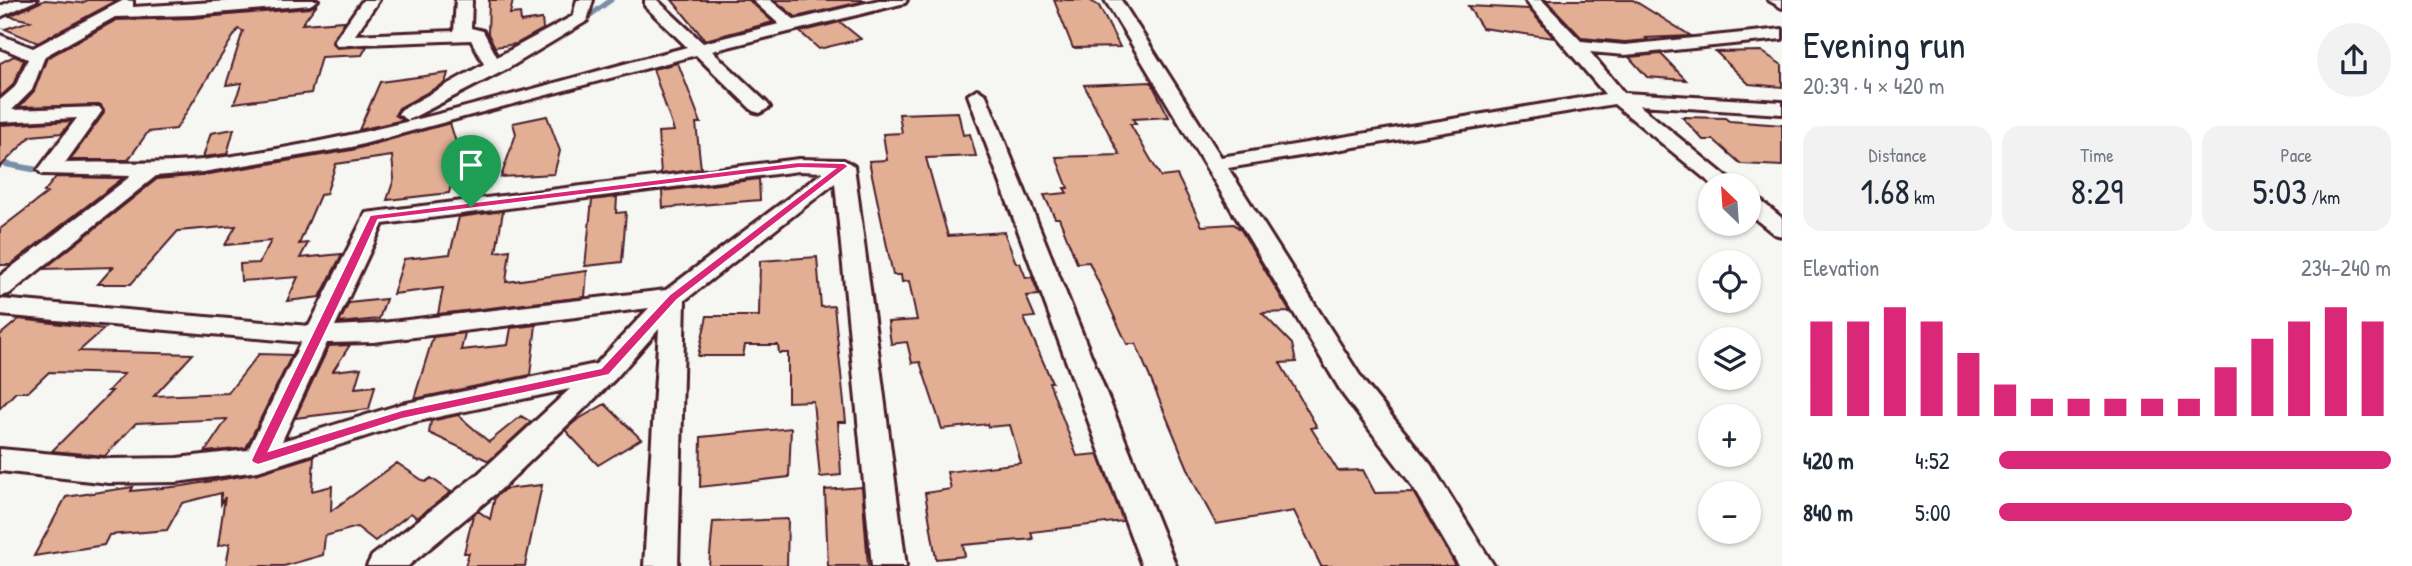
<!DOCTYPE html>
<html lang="en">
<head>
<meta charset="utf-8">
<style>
	body { margin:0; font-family:"Patrick Hand",sans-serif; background:#f2f2f3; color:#1f2937; height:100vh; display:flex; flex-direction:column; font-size:26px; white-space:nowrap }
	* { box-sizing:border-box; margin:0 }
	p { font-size:23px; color:#747a83 }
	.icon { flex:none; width:38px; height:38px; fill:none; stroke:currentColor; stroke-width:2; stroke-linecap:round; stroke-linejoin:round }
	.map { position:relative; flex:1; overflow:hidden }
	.panel { display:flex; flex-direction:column; background:#fff; width:630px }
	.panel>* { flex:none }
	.needle { width:46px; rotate:335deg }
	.buttons { position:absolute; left:1698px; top:173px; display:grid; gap:14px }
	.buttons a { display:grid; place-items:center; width:63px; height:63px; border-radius:50%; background:#fff; box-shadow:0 2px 5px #0004; font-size:35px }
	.pin { position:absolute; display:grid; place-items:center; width:60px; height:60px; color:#fff; margin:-72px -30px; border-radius:50% 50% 50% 0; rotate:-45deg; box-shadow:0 0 7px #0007 }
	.pin .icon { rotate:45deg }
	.round { display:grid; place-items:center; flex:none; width:74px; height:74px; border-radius:37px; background:#f2f2f3 }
	.overview { display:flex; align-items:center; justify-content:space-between; height:119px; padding:0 21px }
	h1 { font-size:38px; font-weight:600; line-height:52px }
	.metrics { display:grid; grid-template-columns:repeat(3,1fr); gap:10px; height:119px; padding:7px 21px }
	.metrics div { display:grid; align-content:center; border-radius:18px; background:#f2f2f3; text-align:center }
	.metrics b { font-size:35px; font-weight:600 }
	.metrics small { font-size:19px; font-weight:400 }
	.metrics p { font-size:19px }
	.chart { height:196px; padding:14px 21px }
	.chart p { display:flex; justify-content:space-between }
	.chart svg { width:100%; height:126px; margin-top:7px; stroke:#db2777; stroke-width:6 }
	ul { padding:0 21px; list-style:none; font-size:23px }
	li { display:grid; grid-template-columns:112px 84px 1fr; align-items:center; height:52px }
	li i { height:18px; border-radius:9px; background:#db2777 }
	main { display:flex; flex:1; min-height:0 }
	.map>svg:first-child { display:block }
</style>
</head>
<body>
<main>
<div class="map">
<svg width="1782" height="566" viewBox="0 0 1782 566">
	<rect width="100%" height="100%" fill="#f6f6f2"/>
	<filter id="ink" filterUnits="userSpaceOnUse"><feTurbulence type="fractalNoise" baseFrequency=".0143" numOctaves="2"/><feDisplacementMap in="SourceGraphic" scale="14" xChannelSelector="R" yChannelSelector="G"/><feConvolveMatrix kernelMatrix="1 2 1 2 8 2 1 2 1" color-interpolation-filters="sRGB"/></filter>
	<g filter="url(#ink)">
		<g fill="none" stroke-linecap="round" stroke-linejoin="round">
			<path stroke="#788fa6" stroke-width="5" d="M581 22 611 0
				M532 54 569 31
				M31 84 46 67 36 57
				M420 115 457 95"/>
			<path stroke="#788fa6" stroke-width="6" d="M0 163 48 172"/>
		</g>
		<path fill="#e2af95" stroke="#4a1f2b" stroke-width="2" d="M45 0 81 3 88 0H118L38 43 5 29 30 21 9 16Z
			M489 0H513L510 14 520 13 521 22 542 19 543 29 516 44 495 47 488 34Z
			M672 0H749L773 22 705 40Z
			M774 0H865V1L796 17Z
			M1054 0H1089L1099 6 1120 47 1073 48Z
			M1546 0H1633L1691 36 1646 38 1648 40 1625 42 1582 38Z
			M318 3 302 24 345 21 332 43 337 48 367 46 362 55 321 57 311 93 234 103 242 83 226 85 243 31 238 29 176 129 148 132 128 160H70L104 113 101 105 19 107 34 91 47 58 116 20 193 18 310 8Z
			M1468 6 1529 9 1554 38 1482 28Z
			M840 22 861 39 819 49 800 32Z
			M1761 51 1782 65V87L1749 84 1716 52Z
			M1661 54 1686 80 1647 77 1629 57Z
			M14 56 24 60 13 85 0 97V63Z
			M678 63 701 123H696L701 169 661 174 658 132 674 131 653 69Z
			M448 73 445 83 399 108 395 115 403 120 359 130 380 82Z
			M1151 82 1169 117 1133 119 1136 124H1130L1161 177 1177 175 1202 226 1234 224 1241 230 1290 312 1262 313 1292 344 1296 362 1280 363 1317 427 1311 428 1338 471 1363 470 1375 493 1413 492 1456 566H1321L1294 511 1216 524 1194 483 1136 344H1127L1089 262 1077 263 1059 218H1055L1044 195 1067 193 1064 188H1068L1056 157 1120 155 1084 85Z
			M958 112 963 135 970 134 976 156 926 158 948 236 1004 232 1016 263H1020L1026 278 1032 277 1039 295 1026 296 1035 317 1024 318 1052 382H1049L1077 456 1098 454 1123 521 1031 532 1033 539 963 545 965 556 936 559 925 493 951 489 947 472 1021 463 1010 425 988 427 987 424 942 429 920 362 912 363 907 342 891 344 888 322 917 320 909 281 902 282 901 275H893L869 161 887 160 883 134 902 133 899 114Z
			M547 116 560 151 554 174 501 177 516 134 513 123Z
			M1682 117 1725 118 1729 121 1782 125V166L1741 164 1714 140H1703Z
			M72 121 62 133 31 136 0 167V125Z
			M450 123 459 152 449 193 387 200 394 179 392 156 336 164 326 194 320 195 299 244 308 243 300 258 342 254 320 297 287 301 298 277 241 281 240 264 259 263 271 241 225 245 236 226 178 231 131 284H98L113 267 44 269 157 179 203 175 352 150Z
			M234 129 227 154 203 157 211 133Z
			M56 177 123 178 10 265H0V229L47 193 44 192Z
			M759 179 760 200 663 208 662 191Z
			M617 197 616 213 626 212 622 262 585 266 592 200Z
			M503 211 496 252 510 250 506 282 587 271 585 297 438 314 443 288 393 294 404 259 450 254 459 217Z
			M817 257 821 307 834 306 846 422H838L841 475 820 477 813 401 788 402V353H779L778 345H745L743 356H698L707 316H759L760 261Z
			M386 299 379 319 339 323 349 303Z
			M19 319 104 329 79 351 193 354 154 396 228 393 259 354 292 355 246 448 205 452 227 419 136 423 105 456 52 451 112 391H108L124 374 49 372 28 392H16L0 408V335Z
			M536 325 530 375 414 399 433 337 465 333 461 350 508 345 511 328Z
			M350 345 333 371 361 368 355 388 375 386 369 409 295 418 329 346Z
			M605 404 641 439 598 465 565 430 577 420Z
			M458 415 489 442 521 416 531 422 489 461 429 433 431 421Z
			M791 428 789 477 700 487 701 437Z
			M314 456 312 491 332 486 331 511 397 463 425 482 431 478 451 492 417 518 411 513 375 541 357 527 325 536 323 555 284 566H226L230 543 218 546 225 497 221 504V493L182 503 167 530 109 535 104 545 34 556 66 497 133 487 131 491 183 486 259 473Z
			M542 485 525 566H465L469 553H464L473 515 478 511 490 519 495 497 505 489Z
			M862 487 868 566H828L825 490Z
			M788 519 787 566H709L713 522Z"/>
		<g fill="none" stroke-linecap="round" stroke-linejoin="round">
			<g stroke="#4a1f2b" stroke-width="6">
				<path id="minor" d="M15 0H37L0 17V6Z
					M246 0H318L310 5 193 15 115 17 45 56 32 90 12 110 99 107 102 111 65 163C111 161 155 165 202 160 366 141 527 89 687 47L645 6V0H657L703 43 779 24 752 0H770L795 20 879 0H907L905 3 712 51 767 103 770 107 760 113 753 111 696 55 352 147 203 172 156 176 9 294 0 296V276L131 176 42 174 38 170 77 118 0 122V100L15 87 28 59 0 47V35L33 48 124 0 133 1V7Z
					M363 0H379L355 35 454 31 456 0H472L471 28 483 31 497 57 573 16 577 0H593L587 21 507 69 408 120 398 114 401 110 484 64 471 40 337 45 334 41Z
					M1105 0H1121L1221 157 1605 94 1525 0H1542L1581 41 1625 45 1782 29V39L1625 55 1590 52 1624 93 1782 102V114L1639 105 1738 186H1714L1614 104 1228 168 1364 382 1431 465 1494 566H1459L1409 481 1344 396Z
					M1768 0H1782V8Z
					M977 89 986 95 1176 566H1142L968 95Z
					M799 159 844 160 854 166 906 566H872L835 183 685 300 678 566H644L659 329 615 379 500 490 408 566H367L372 556 478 474 570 389 404 424 258 471 177 482 109 483 0 471V449L109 459 177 458 248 450 301 342 0 315V299L309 326 366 213ZM799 171 823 172 666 290 373 324 335 326 383 224ZM649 308 596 364 402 404 282 441 327 343 373 342Z
					M1748 195 1756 197 1782 218V236L1774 234 1748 213Z"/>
			</g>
			<use href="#minor" fill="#f6f6f2" fill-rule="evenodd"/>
		</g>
	</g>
	<path fill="#db2777" stroke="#fff" stroke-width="2" fill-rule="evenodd" d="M799 162 844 163 849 166 677 300 609 375 402 419 258 465 253 463 251 460 370 215ZM799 168 834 169 669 295 601 368 402 410 269 451C305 374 344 298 378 220Z"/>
</svg>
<div class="buttons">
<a><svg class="needle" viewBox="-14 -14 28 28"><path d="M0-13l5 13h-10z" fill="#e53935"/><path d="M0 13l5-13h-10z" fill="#747a83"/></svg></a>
<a><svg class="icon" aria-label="locate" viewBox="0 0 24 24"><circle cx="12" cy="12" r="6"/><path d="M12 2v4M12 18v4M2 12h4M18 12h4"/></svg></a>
<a><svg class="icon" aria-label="layers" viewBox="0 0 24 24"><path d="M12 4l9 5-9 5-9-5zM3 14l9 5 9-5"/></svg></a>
<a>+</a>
<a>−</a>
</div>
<div class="pin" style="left:471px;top:207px;background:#1e9e55"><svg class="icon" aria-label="arrive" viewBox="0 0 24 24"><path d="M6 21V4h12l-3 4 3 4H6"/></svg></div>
</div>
<section class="panel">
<div class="overview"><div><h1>Evening run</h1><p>20:39 · 4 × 420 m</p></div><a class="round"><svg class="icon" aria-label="share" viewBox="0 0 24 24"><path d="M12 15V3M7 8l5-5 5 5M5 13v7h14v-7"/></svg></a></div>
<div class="metrics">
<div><p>Distance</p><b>1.68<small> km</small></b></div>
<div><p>Time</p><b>8:29</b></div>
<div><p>Pace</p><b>5:03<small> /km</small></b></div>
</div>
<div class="chart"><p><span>Elevation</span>234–240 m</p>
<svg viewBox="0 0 160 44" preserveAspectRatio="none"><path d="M5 44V11M15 44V11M25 44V6M35 44V11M45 44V22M55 44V33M65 44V38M75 44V38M85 44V38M95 44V38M105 44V38M115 44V27M125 44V17M135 44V11M145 44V6M155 44V11"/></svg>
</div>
<ul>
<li><b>420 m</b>4:52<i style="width:100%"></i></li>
<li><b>840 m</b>5:00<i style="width:90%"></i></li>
</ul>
</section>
</main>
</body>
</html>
